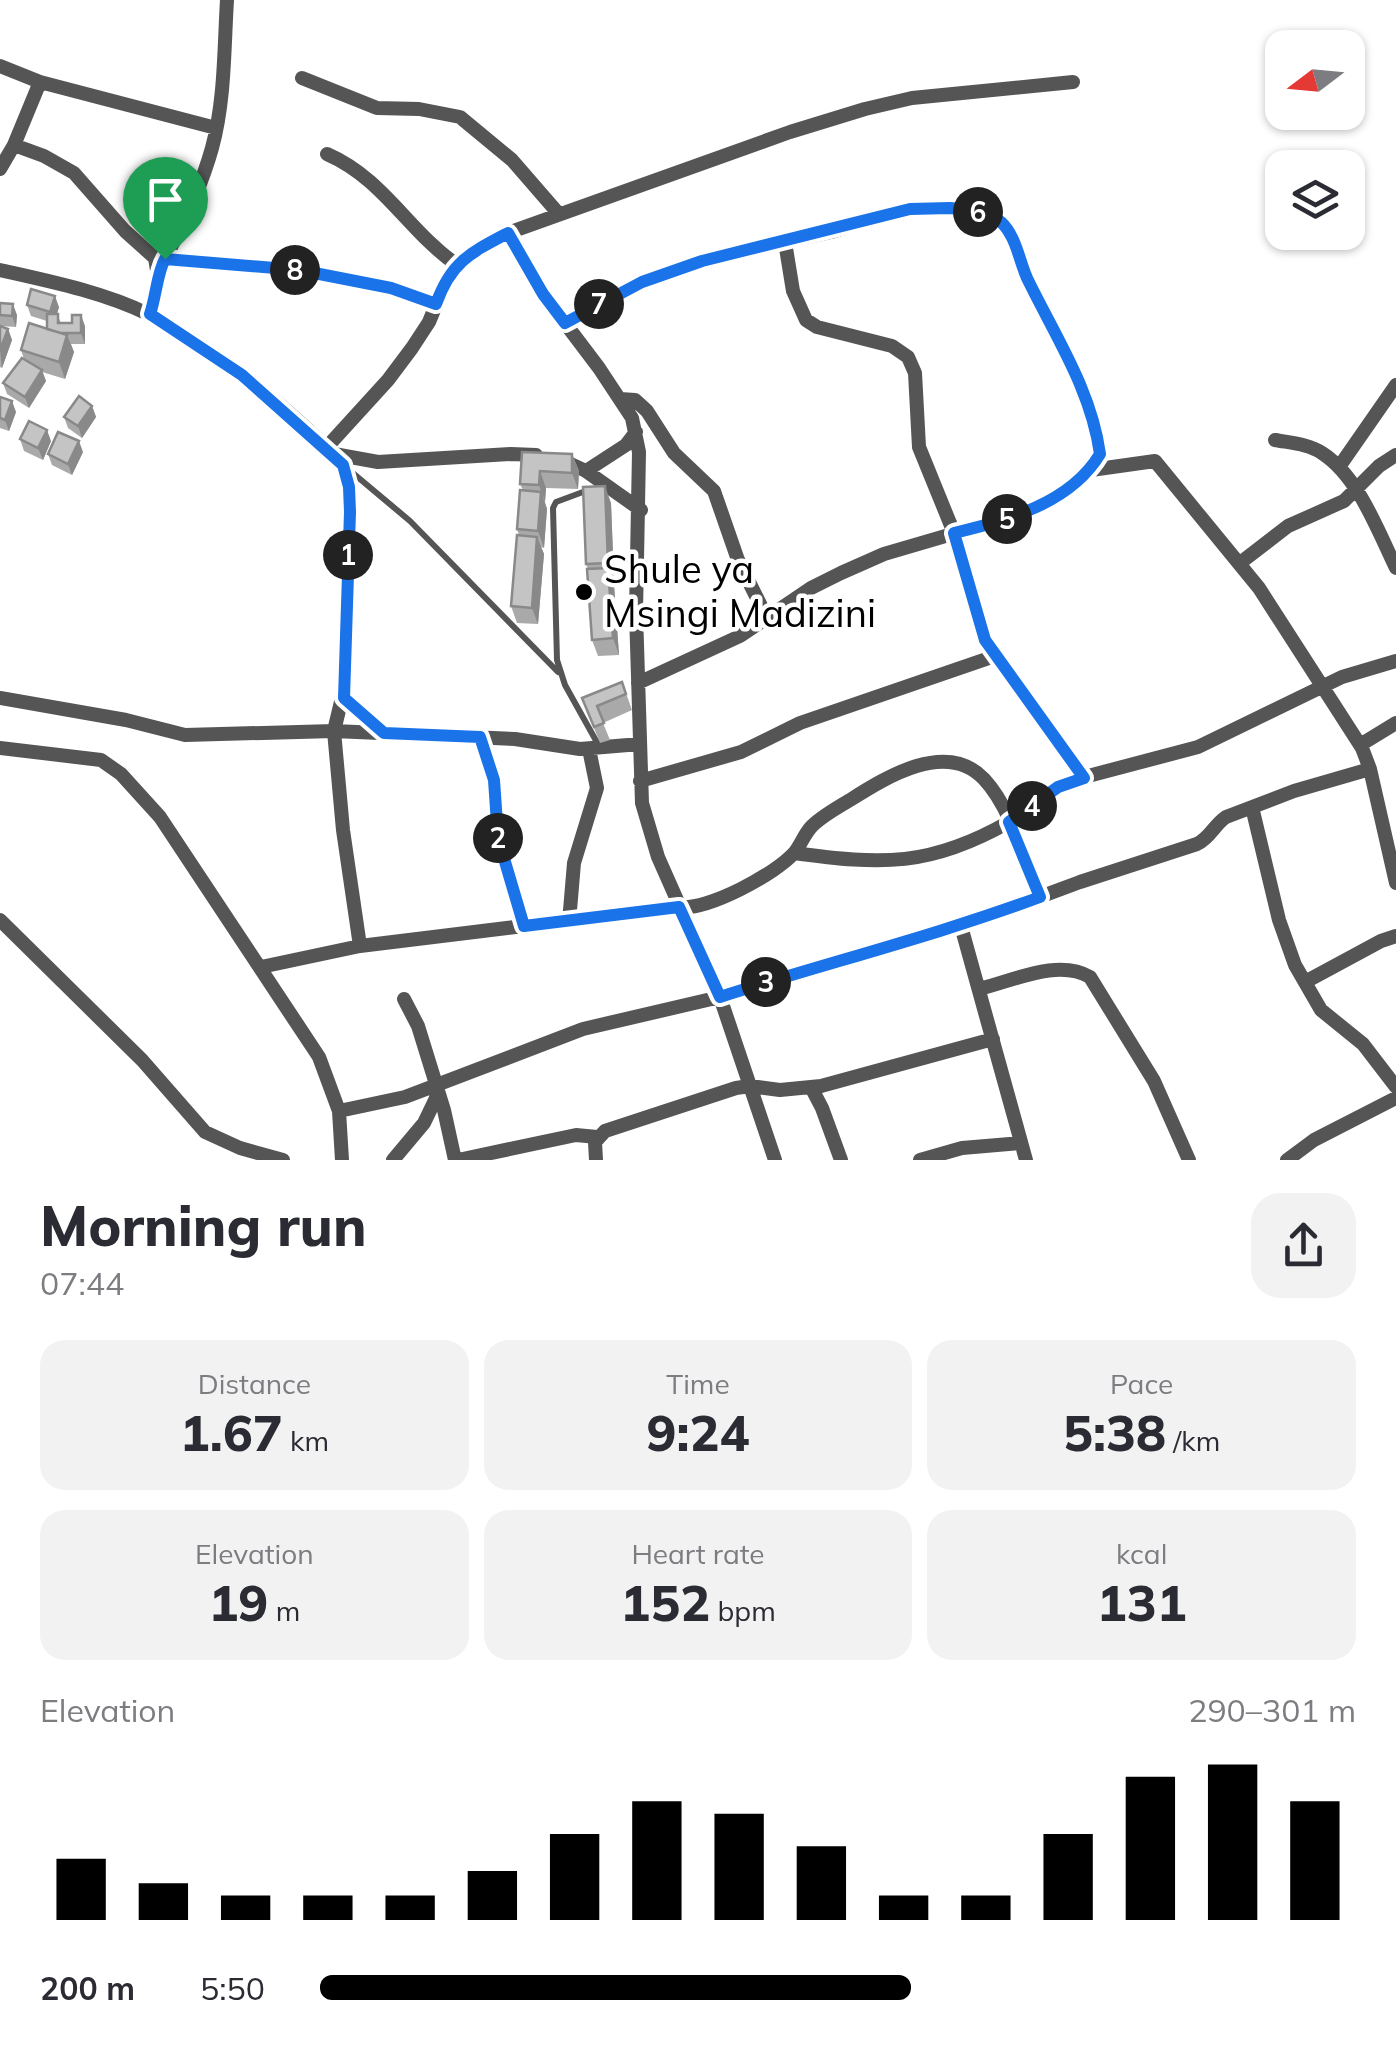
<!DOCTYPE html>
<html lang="en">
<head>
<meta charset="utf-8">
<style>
	body { margin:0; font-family:Mulish,sans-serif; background:#f2f2f3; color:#2b2b33; height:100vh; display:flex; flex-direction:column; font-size:38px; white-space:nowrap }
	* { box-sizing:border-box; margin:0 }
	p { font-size:32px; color:#7c7c81 }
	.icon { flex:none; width:55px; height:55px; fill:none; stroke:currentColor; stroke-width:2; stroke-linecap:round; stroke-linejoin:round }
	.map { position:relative; height:1160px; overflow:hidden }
	.panel { display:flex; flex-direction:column; background:#fff; flex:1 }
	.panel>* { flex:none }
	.needle { width:65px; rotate:254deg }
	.tools { position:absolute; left:1265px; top:30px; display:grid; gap:20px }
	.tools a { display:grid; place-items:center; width:100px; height:100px; border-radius:20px; background:#fff; box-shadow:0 2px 8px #0004; font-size:50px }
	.pin { position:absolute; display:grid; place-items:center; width:85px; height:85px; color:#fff; margin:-102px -42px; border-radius:50% 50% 50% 0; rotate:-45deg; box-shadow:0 0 10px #0007 }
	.pin .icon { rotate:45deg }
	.km { position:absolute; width:50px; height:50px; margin:-25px; border-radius:50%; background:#222; color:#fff; font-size:28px; line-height:50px; text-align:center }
	.round { display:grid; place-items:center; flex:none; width:105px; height:105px; border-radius:30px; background:#f2f2f3 }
	.summary { display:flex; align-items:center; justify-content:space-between; height:170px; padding:0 40px }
	h1 { font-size:55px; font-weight:800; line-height:75px }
	.metrics { display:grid; grid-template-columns:repeat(3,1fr); gap:15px; height:170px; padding:10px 40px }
	.metrics div { display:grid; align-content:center; border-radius:25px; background:#f2f2f3; text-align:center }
	.metrics b { font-size:50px; font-weight:800 }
	.metrics small { font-size:28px; font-weight:400 }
	.metrics p { font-size:28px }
	.chart { height:280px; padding:20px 40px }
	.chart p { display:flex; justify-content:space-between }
	.chart svg { width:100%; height:180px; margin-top:10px; stroke:#000; stroke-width:6 }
	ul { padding:0 40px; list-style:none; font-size:32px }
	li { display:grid; grid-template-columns:160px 120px 1fr; align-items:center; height:75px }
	li i { height:25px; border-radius:12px; background:#000 }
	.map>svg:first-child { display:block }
</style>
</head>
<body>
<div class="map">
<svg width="1396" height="1160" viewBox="0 0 1396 1160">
	<rect width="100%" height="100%" fill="#fff"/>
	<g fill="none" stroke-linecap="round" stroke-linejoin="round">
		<path stroke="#555" stroke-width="6" d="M348 469 410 521 558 672
			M591 489 556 502 553 508 557 660 565 685 599 746"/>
		<path stroke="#555" stroke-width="14" d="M0 66 40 82 216 128
			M302 78 377 108 419 109 460 117 512 160 558 213
			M14 145 44 156 74 173 125 231 155 258 159 283 149 314
			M327 154C384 179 407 230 457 265
			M0 169 14 145 40 82
			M508 233 543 294 599 368 632 418 639 452 636 613 642 803 658 857 720 997 775 1160
			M785 242 793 291 806 320 817 327 892 346 908 357 915 373 919 447 954 533 985 640 1084 777
			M165 259 299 270 391 288 436 304
			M159 269C181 230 200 191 212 148 225 101 224 48 227 0
			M0 270C49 281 103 292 148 314 207 341 300 417 343 465L349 487 350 512 346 681 334 731 343 830 360 946
			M565 323 642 282 702 261 831 232 910 209 950 207 981 212 1000 221 1012 239 1025 273 1087 396 1096 425 1100 454 1091 470 1068 489 1031 511 884 554 841 573 811 588 740 636 638 683
			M620 399 635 400 647 411 674 453 714 491 738 560 768 620
			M1275 440C1291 443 1309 444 1322 453 1358 476 1378 531 1396 568
			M326 448 388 380 412 348 429 322 450 271 475 251 508 233 790 132 865 109 912 98 1073 82
			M334 454 378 462 511 454 536 455
			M562 460 586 471 641 510
			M1339 467 1396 385
			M1091 470 1155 461 1259 588 1362 748 1370 769 1396 883
			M586 471 626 445 636 432
			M1240 563 1288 526 1344 501 1379 466 1396 455
			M0 698 126 720 185 735 334 731 515 739 580 749 640 744
			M344 698 383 733
			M480 737 494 780 499 838 524 926
			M1360 745 1396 723
			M0 748 101 760 121 774 160 817 319 1057 339 1111 342 1160
			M640 781 741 752 800 723 995 656
			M1252 807 1279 920 1295 965 1321 1010 1363 1044 1396 1087
			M794 853C882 865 930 867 1009 822 1031 809 1049 791 1073 780L1198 747 1342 677 1396 661
			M0 920 142 1060 205 1132 240 1148 283 1160
			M569 922 574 863 597 788 589 749
			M961 926 1026 1160
			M261 967 360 946 679 907C707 911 776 874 795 852 801 844 805 833 812 826 822 816 838 807 850 800 885 778 946 739 984 779 1012 809 1024 860 1039 897
			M1305 982 1381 941 1396 936
			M979 989C1013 981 1058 958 1090 977L1154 1081 1189 1160
			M404 999 418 1026 444 1110 455 1160
			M811 1087 822 1108 841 1160
			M339 1111 405 1097 583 1029 720 997 961 926 1080 882 1197 844C1210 838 1214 825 1226 817L1294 791 1370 769
			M393 1160 424 1123 438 1094
			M458 1160 576 1135 597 1137
			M596 1160 595 1142 605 1131 736 1088 750 1086 780 1090 821 1086 993 1039
			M920 1160 962 1148 1021 1143
			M1287 1160 1314 1140 1396 1098"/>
	</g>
	<path fill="#a9a9a9" d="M0 303 17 315 16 327 1 326 8 329 12 340 2 368 0 367Z
		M27 305 59 307 57 314 61 323 85 326V344H71L74 352 65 379 42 372 46 381 29 408 7 394 3 383 24 359 21 350 47 329V321L31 316Z
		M0 397 16 412 9 431 0 428Z
		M92 406 96 417 82 438 68 428 64 417Z
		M20 439 51 441 43 460 24 451Z
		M83 452 72 475 52 465 48 454Z
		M522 452 572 454 579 471 578 489 546 488 545 502 547 509 544 548 541 547 544 554 538 624 517 623 511 606 519 535 517 529 523 490 520 484Z
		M611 503 614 580H612L614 585 619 655 598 656 592 640 588 569 586 564Z
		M622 682 632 710 603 723 610 740 600 743 582 698Z"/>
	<path fill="#898989" d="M55 296 59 307 54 323 50 312Z
		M13 304 17 315 16 327 12 316Z
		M81 315 85 326V344L81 333Z
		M8 329 12 340 2 368 0 350Z
		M67 335 74 352 65 379 59 362Z
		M42 370 46 381 29 408 25 397Z
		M12 401 16 412 9 431 5 420Z
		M92 406 96 417 82 438 78 426Z
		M47 430 51 441 43 460 38 448Z
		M79 441 83 452 72 475 68 464Z
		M572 454 579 471 578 489 572 473Z
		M540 471 546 488 545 502 539 485Z
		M605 486 611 503 614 580 608 563Z
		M541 492 547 509 544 548 538 531Z
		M537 537 544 554 538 624 532 608Z
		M608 568 614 585 619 655 613 638Z"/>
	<path fill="#c4c4c4" stroke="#898989" stroke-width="2.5" d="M31 289 55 296 50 312 27 305Z
		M0 303 13 304 12 316 0 315Z
		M47 314H58V323H72V315H81V333H61L47 329Z
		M29 323 67 335 59 362 21 350Z
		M0 326 8 329 0 350Z
		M22 358 42 370 25 397 3 383Z
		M79 396 92 406 78 426 64 417Z
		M0 397 12 401 5 420 0 418Z
		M29 421 47 430 38 448 20 439Z
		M58 432 79 441 68 464 48 454Z
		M522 452 572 454V473L540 471 539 485 520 484Z
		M605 486 608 563 586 564 583 487Z
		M520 490 541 492 538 531 517 529Z
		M517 535 537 537 532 608 511 606Z
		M608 568 613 638 592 640 587 569Z
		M622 682 626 694 597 706 604 723 594 727 582 698Z"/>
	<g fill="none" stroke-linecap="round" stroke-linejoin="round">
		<g stroke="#fff" stroke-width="20">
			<path id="route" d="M950 208C966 210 988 211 1001 222 1016 236 1019 260 1027 278 1055 336 1091 389 1100 454 1070 504 1007 520 954 533L985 640 1084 778 1058 787 1009 822 1040 897C935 936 826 963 720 997L679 907 524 926 498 838 494 780 480 737 384 733 344 698 350 512 349 487 343 465 242 375 150 314C156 297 157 273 165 259L299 270 391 288 436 304C451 262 470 253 508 233L543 294 565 323 642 282 702 261 910 209Z"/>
		</g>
		<use href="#route" stroke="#1a73e8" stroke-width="12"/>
	</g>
	<circle fill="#000" stroke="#fff" stroke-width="4" cx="584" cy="592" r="10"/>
	<g text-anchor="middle" stroke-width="9" stroke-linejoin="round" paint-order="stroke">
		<g font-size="38" fill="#000" stroke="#fff" text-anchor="start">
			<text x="604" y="583">Shule ya<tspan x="604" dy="44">Msingi Madizini</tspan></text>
		</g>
	</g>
</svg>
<div class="tools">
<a><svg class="needle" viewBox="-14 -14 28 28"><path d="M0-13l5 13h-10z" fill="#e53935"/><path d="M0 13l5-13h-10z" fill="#7c7c81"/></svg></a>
<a><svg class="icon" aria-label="layers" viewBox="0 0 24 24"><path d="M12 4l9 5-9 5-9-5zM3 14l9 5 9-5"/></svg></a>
</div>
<div class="pin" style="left:165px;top:259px;background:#1e9e55"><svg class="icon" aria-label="arrive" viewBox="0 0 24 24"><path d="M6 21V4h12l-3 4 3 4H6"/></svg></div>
<b class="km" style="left:348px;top:555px">1</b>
<b class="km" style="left:498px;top:838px">2</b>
<b class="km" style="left:766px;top:982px">3</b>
<b class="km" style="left:1032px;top:806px">4</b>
<b class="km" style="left:1007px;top:519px">5</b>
<b class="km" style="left:978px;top:212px">6</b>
<b class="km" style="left:599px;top:304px">7</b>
<b class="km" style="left:295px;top:270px">8</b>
</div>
<section class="panel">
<div class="summary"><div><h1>Morning run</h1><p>07:44</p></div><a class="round"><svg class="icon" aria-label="share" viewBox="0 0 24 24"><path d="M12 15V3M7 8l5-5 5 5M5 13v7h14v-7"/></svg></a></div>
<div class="metrics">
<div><p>Distance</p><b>1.67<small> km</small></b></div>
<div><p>Time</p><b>9:24</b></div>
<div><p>Pace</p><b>5:38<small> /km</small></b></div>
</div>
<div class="metrics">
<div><p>Elevation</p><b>19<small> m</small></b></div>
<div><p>Heart rate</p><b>152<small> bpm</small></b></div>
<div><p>kcal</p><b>131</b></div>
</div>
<div class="chart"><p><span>Elevation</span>290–301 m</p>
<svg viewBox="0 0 160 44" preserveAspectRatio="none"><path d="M5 44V29M15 44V35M25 44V38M35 44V38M45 44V38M55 44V32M65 44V23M75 44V15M85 44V18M95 44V26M105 44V38M115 44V38M125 44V23M135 44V9M145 44V6M155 44V15"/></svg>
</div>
<ul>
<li><b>200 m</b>5:50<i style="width:57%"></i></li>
</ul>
</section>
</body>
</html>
